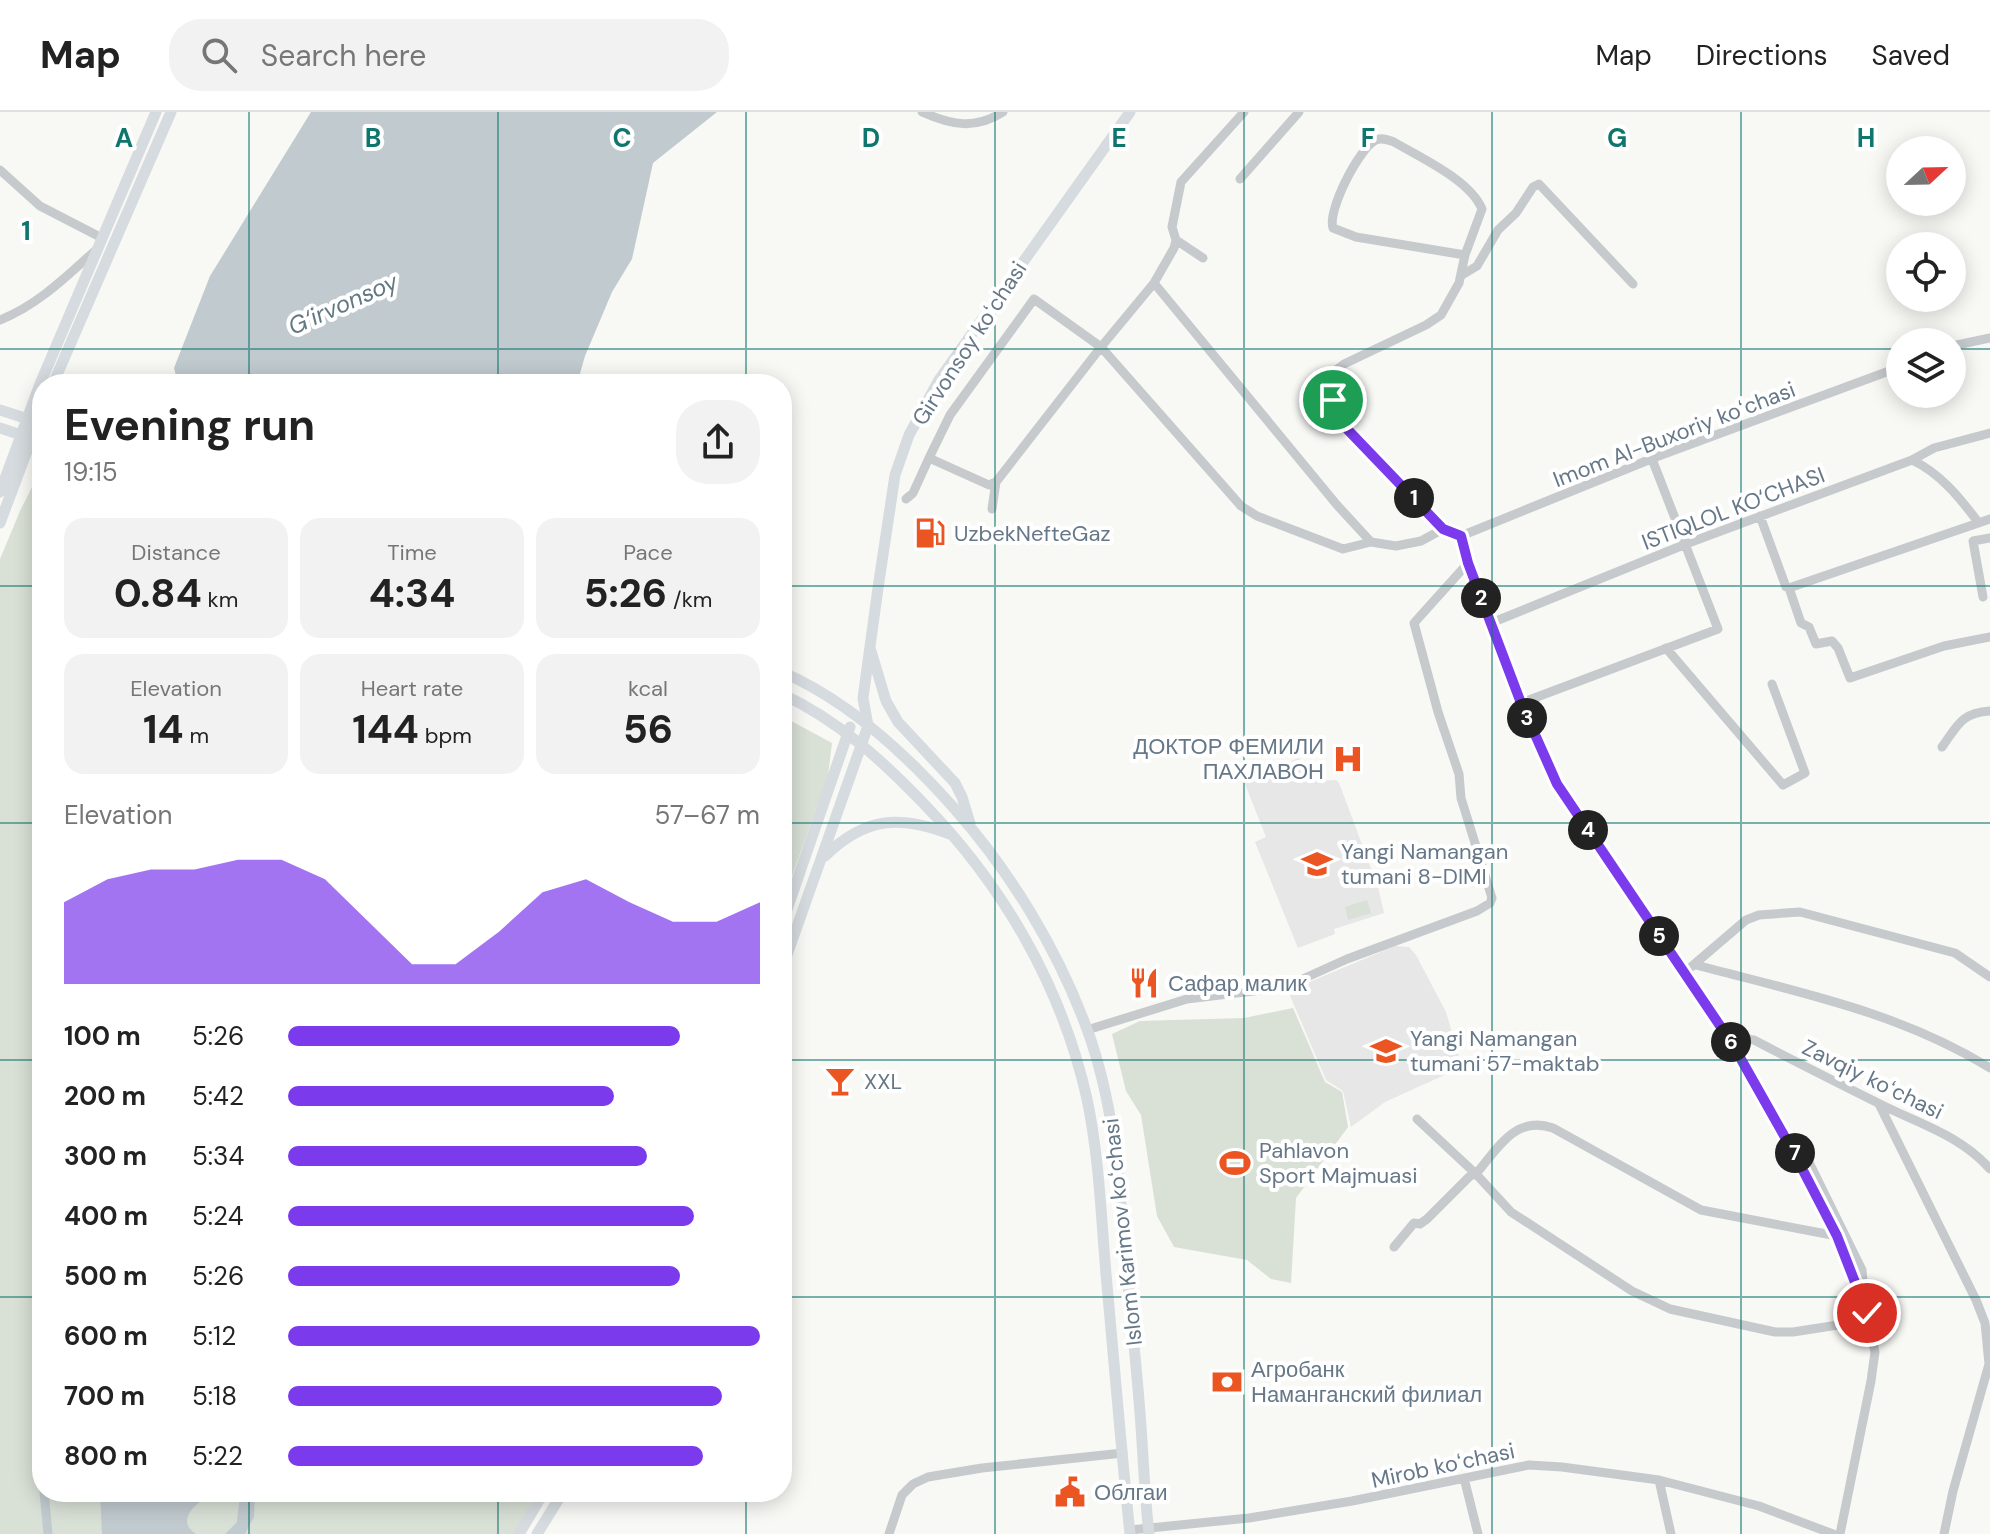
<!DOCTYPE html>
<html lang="en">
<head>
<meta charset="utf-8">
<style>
	body { margin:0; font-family:"DM Sans",sans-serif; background:#f2f2f2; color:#222; height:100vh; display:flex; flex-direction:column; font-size:30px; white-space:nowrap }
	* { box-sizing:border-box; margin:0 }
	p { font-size:26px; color:#767676 }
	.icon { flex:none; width:44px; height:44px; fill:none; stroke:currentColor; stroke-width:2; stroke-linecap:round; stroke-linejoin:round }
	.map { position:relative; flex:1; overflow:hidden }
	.panel { position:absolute; left:32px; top:262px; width:760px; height:1128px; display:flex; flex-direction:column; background:#fff; border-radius:32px; box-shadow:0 4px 20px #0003 }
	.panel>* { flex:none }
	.needle { width:52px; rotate:68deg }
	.fabs { position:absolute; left:1886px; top:24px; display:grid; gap:16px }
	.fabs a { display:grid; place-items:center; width:80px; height:80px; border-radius:50%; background:#fff; box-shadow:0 4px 20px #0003; font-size:40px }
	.pin { position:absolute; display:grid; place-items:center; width:68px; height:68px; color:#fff; margin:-34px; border:4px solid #fff; border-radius:50%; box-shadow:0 2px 8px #0007 }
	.km { position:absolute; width:40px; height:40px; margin:-20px; border-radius:50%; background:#222; color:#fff; font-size:22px; line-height:40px; text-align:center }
	.round { display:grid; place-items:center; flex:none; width:84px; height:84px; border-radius:32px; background:#f2f2f2 }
	.head { display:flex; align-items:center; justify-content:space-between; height:136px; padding:0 32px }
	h1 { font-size:44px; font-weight:700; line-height:60px }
	.metrics { display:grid; grid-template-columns:repeat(3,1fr); gap:12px; height:136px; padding:8px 32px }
	.metrics div { display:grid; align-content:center; border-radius:20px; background:#f2f2f2; text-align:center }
	.metrics b { font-size:40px; font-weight:700 }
	.metrics small { font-size:22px; font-weight:400 }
	.metrics p { font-size:22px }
	.chart { height:224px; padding:16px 32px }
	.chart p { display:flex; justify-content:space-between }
	.chart svg { width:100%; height:144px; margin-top:8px; fill:#7c3aed; opacity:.7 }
	ul { padding:0 32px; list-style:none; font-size:26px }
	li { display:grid; grid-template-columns:128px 96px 1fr; align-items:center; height:60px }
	li i { height:20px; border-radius:10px; background:#7c3aed }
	header { display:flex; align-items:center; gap:48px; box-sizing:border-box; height:112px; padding:0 40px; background:#fff; border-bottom:2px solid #e0e0e0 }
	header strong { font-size:38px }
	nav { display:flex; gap:44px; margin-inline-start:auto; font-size:28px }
	.search { width:560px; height:72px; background:#f2f2f2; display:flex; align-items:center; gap:20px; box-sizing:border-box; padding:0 28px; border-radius:32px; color:#767676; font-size:30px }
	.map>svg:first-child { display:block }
</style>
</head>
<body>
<header>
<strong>Map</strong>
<div class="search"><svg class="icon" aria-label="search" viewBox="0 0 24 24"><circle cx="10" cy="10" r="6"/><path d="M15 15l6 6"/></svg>Search here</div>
<nav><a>Map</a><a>Directions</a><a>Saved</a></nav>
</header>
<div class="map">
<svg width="1990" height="1422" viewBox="0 0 1990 1422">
	<rect width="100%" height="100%" fill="#f8f8f5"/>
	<path fill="#e6e7e6" d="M1299 646 1306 663 1317 669 1336 668 1339 671 1378 775 1384 801 1334 817 1335 822 1298 836 1255 730 1266 725 1243 667Z
		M1395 834 1409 835 1416 843 1446 900 1462 955 1385 990 1351 1015 1343 979 1326 968 1288 879Z"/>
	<path fill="#d9e0d6" d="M42 355V1380H539L516 1422H0V447L20 399Z
		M782 604 832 631 828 664 782 792Z
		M1367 788 1371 801 1348 808 1345 795Z
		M1293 896 1325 970 1342 980 1348 1015 1296 1086 1291 1171 1271 1167 1247 1148 1174 1135 1157 1104 1141 1003 1126 979 1112 922 1140 909 1244 906Z"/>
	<path fill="#c0cacf" d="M311 0H717L653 51 632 147 612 180 585 244 577 272H182L177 268 174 256 210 164Z
		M100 1380H177L181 1385 186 1380H217C202 1386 172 1407 196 1422H102Z
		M224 1380H255L254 1405 245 1422H225L237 1410 240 1383Z"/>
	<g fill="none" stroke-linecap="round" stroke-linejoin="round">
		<path stroke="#c0cacf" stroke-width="9" d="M42 785V1353
			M44 1380 48 1422"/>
		<path stroke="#c6cacd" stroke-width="9" d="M922 0C951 13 975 18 1003 0
			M0 58 40 94 102 126
			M1240 67 1299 0
			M1176 128 1203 146
			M1462 163 1477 154 1498 118 1516 101 1533 75 1539 72 1633 172
			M1154 171 1337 393 1371 430 1396 434 1421 429 1443 417 1461 424
			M0 208C38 193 67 164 97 137
			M1952 234 1990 226
			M929 346 950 303 1034 187 1101 235 1154 171 1174 136 1176 128 1172 115 1181 70 1244 0
			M1912 348C1940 361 1960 386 1978 410
			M906 387 913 381 929 346 989 373 996 370 1101 235 1241 394 1257 404 1343 437 1371 430
			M992 397 996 370
			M1760 404 1786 475 1789 476 1990 407
			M1443 417 1348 318 1328 272 1332 261 1344 252 1426 213 1441 203 1459 171 1465 143 1482 97C1470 68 1421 46 1394 30 1388 28 1382 25 1376 28 1359 36 1327 99 1333 116L1356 125 1465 143
			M1461 424 1468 451 1521 591 1557 672 1733 933 1795 1043 1837 1124 1867 1201 1875 1240 1871 1269 1840 1422
			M1461 424 1656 345 1900 255
			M1789 476 1801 511 1809 515 1816 532 1832 529 1838 536 1850 566 1944 534 1990 525
			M1983 485 1973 429 1990 426
			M1491 511 1686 432 1912 348 1934 336 1990 321
			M1666 536 1783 673 1805 661 1772 572
			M1521 591 1718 517 1652 347
			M1942 635C1958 613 1961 601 1990 599
			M1696 853C1798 880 1899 900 1990 956
			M1684 861 1746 808 1759 803 1800 800 1955 841 1990 865
			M1087 918 1187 887 1261 878 1296 870 1347 847 1477 799 1490 791 1492 786 1461 686 1459 662 1438 600 1414 511 1468 451
			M1733 933 1747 927 1754 928C1796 950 1838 971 1880 992 1919 1012 1960 1023 1990 1057
			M1879 992 1976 1188 1985 1211 1989 1252 1953 1379 1944 1422
			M1417 1007 1476 1062 1511 1100 1632 1179 1670 1197 1775 1220H1793L1838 1213 1867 1201
			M1801 1034 1862 1158 1863 1169 1858 1179
			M1394 1135 1414 1111 1420 1112 1427 1107 1470 1064 1476 1062C1498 1036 1515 1003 1553 1016L1701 1098 1837 1124
			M1464 1366 1478 1422
			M1659 1368 1671 1422
			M1130 1418 1249 1406 1352 1389 1529 1353 1562 1355 1659 1368 1759 1394 1833 1422
			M889 1422 902 1383 913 1372 928 1365 982 1356 1123 1341"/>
		<path stroke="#d6dbdf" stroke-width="11" d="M53 272 171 0
			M0 298 34 309
			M0 316 42 330
			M0 380 40 272 156 0
			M0 411 42 299
			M871 539 886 589 898 610 955 671 962 685 970 711
			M782 560C847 588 906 642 953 695 1010 759 1057 836 1087 917 1113 988 1119 1063 1125 1138 1129 1188 1135 1238 1139 1289 1143 1333 1144 1378 1149 1422
			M782 582C839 609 882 648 925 693 1004 775 1062 875 1087 987 1099 1044 1101 1103 1106 1162 1114 1249 1121 1335 1130 1422
			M825 744C866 704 901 703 952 723
			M782 812 850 615
			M782 857 868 614 863 586 878 476 895 363 909 323 939 268 1130 0
			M519 1422 544 1380
			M537 1422 563 1380"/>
	</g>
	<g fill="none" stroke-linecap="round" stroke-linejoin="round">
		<g stroke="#fff" stroke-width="16">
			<path id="route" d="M1333 288 1348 318 1443 417 1461 424 1468 451 1521 591 1557 672 1733 933 1795 1043 1837 1124 1867 1201"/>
		</g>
		<use href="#route" stroke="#7c3aed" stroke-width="10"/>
	</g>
	<path fill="none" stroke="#0f766e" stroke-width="2" stroke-opacity="0.55" d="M249 0V272M498 0V272M746 0V272M995 0V1422M1244 0V1422M1492 0V1422M1741 0V1422M0 237H1900M1952 237H1990M0 474H42M782 474H1990M0 711H42M782 711H1990M0 948H42M782 948H1990M0 1185H42M782 1185H1990M249 1380V1422M498 1380V1422M746 1380V1422"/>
	<defs>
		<g id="fuel-bare" transform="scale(2.4)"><path d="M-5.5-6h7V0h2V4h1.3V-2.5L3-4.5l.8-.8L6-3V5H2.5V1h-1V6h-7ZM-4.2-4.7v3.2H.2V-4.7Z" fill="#eb5522" stroke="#fff" stroke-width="2.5" paint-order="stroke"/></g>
		<g id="hospital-bare" transform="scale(2.4)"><path d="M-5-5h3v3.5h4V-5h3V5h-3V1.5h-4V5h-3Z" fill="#eb5522" stroke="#fff" stroke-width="2.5" paint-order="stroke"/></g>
		<g id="school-bare" transform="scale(2.4)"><path d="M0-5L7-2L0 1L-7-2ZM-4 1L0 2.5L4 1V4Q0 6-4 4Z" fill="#eb5522" stroke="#fff" stroke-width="2.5" paint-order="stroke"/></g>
		<g id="restaurant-bare" transform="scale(2.4)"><path d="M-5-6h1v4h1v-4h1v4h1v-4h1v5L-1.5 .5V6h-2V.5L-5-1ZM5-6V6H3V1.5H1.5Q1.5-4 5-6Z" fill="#eb5522" stroke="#fff" stroke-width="2.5" paint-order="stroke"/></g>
		<g id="bar-bare" transform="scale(2.4)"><path d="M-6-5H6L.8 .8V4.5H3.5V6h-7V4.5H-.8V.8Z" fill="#eb5522" stroke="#fff" stroke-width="2.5" paint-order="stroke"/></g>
		<g id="stadium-bare" transform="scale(2.4)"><path d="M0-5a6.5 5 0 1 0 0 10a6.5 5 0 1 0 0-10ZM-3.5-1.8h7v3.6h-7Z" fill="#eb5522" stroke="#fff" stroke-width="2.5" paint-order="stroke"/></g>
		<g id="bank-bare" transform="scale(2.4)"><path d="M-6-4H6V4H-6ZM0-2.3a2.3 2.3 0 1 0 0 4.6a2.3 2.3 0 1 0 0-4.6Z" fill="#eb5522" stroke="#fff" stroke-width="2.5" paint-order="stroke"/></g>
		<g id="civic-bare" transform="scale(2.4)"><path d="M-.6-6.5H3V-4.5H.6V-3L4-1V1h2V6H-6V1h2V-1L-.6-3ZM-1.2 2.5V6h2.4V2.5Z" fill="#eb5522" stroke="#fff" stroke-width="2.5" paint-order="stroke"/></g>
	</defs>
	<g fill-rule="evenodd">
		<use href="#fuel-bare" x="930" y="421"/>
		<use href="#hospital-bare" x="1348" y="647"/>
		<use href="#school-bare" x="1317" y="752"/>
		<use href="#restaurant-bare" x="1144" y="871"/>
		<use href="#school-bare" x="1386" y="939"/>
		<use href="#bar-bare" x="840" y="969"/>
		<use href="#stadium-bare" x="1235" y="1051"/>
		<use href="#bank-bare" x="1227" y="1270"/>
		<use href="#civic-bare" x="1070" y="1380"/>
	</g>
	<g text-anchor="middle" stroke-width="8" stroke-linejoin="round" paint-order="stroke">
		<g font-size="22" fill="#667888" stroke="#fff">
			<text transform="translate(969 231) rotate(-57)" y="8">Girvonsoy koʻchasi</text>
			<text transform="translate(1674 322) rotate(-21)" y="8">Imom Al-Buxoriy koʻchasi</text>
			<text transform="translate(1733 396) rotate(-21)" y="8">ISTIQLOL KO‘CHASI</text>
			<text transform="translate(1873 967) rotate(26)" y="8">Zavqiy koʻchasi</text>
			<text transform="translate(1122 1120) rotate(-96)" y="8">Islom Karimov koʻchasi</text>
			<text transform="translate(1443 1353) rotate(-12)" y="8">Mirob koʻchasi</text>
		</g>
		<g font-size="22" fill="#667888" stroke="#fff" text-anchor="start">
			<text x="954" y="429">UzbekNefteGaz</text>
			<text x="1324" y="642" text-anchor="end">ДОКТОР ФЕМИЛИ<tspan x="1324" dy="25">ПАХЛАВОН</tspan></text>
			<text x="1341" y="747">Yangi Namangan<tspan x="1341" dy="25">tumani 8-DIMI</tspan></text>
			<text x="1168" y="879">Сафар малик</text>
			<text x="1410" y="934">Yangi Namangan<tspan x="1410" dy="25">tumani 57-maktab</tspan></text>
			<text x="864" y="977">XXL</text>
			<text x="1259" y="1046">Pahlavon<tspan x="1259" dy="25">Sport Majmuasi</tspan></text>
			<text x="1251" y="1265">Агробанк<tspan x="1251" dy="25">Наманганский филиал</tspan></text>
			<text x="1094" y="1388">Облгаи</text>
		</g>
		<g font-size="24" font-style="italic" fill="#627983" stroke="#fff">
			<text transform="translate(343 192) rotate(-24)" y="8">G‘irvonsoy</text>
		</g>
	</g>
	<g font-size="26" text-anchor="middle" font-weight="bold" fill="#0f766e" stroke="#fff" stroke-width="8" stroke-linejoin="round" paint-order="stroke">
		<text x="124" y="35">A</text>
		<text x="373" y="35">B</text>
		<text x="622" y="35">C</text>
		<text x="871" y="35">D</text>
		<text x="1119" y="35">E</text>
		<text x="1368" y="35">F</text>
		<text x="1617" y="35">G</text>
		<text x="1866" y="35">H</text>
		<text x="26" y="128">1</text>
	</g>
</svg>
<div class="fabs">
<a><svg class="needle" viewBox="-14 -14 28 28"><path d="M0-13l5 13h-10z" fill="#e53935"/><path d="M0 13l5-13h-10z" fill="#767676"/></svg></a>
<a><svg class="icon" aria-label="locate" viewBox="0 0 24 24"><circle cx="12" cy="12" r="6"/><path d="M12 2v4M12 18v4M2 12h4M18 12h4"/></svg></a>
<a><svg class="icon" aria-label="layers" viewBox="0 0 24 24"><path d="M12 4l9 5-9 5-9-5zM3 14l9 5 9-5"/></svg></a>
</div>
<div class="pin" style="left:1333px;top:288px;background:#1e9e55"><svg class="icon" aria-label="arrive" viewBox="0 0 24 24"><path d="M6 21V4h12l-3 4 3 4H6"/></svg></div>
<div class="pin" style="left:1867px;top:1201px;background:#d93025"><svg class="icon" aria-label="check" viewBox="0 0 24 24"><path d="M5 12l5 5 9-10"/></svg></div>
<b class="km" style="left:1414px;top:386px">1</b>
<b class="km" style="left:1481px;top:486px">2</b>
<b class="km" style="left:1527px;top:606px">3</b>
<b class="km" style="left:1588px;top:718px">4</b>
<b class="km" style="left:1659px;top:824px">5</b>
<b class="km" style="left:1731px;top:930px">6</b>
<b class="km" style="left:1795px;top:1041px">7</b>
<section class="panel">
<div class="head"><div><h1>Evening run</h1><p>19:15</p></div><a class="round"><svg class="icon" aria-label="share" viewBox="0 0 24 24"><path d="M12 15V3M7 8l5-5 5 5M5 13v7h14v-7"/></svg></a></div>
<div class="metrics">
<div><p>Distance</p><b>0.84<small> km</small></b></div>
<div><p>Time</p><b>4:34</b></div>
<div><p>Pace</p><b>5:26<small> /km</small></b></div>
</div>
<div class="metrics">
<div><p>Elevation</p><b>14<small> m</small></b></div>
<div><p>Heart rate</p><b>144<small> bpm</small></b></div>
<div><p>kcal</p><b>56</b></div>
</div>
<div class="chart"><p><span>Elevation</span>57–67 m</p>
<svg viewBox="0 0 160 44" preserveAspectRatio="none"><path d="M0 44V19L10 12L20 9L30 9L40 6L50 6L60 12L70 25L80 38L90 38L100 28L110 16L120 12L130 19L140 25L150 25L160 19V44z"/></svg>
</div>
<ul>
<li><b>100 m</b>5:26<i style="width:83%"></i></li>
<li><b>200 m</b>5:42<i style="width:69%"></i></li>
<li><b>300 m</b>5:34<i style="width:76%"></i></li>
<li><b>400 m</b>5:24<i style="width:86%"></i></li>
<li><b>500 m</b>5:26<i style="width:83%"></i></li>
<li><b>600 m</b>5:12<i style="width:100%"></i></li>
<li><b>700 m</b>5:18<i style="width:92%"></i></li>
<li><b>800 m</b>5:22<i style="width:88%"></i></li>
</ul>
</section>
</div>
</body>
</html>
